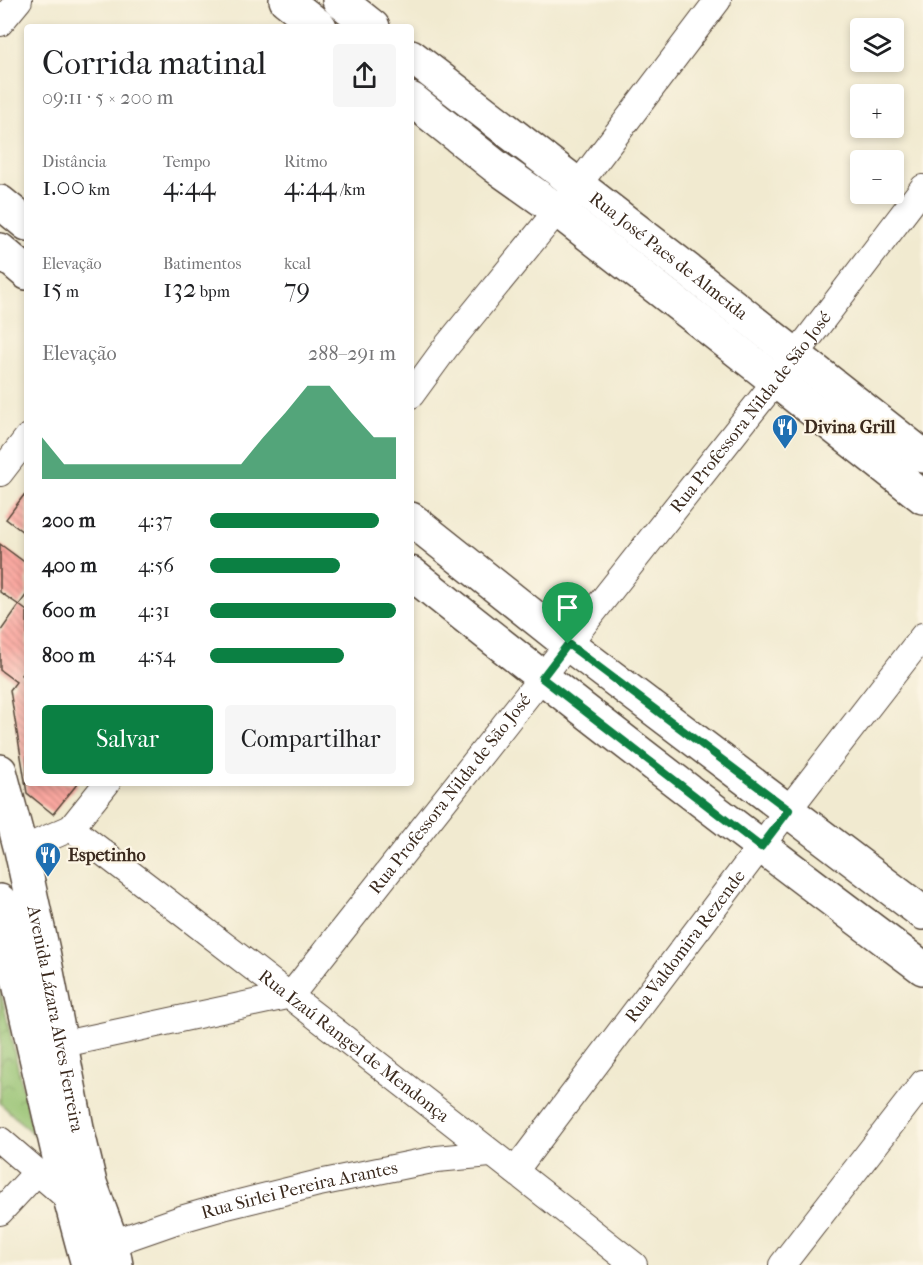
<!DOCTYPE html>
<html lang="pt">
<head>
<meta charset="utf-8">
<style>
	body { margin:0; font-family:"IM FELL French Canon",serif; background:#f6f6f6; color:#202124; height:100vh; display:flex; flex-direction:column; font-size:22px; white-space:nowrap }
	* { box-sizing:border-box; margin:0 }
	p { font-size:20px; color:#757577 }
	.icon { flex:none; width:33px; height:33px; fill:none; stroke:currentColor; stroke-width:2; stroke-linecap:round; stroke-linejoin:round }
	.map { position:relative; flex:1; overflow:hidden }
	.side { position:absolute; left:24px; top:24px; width:390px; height:762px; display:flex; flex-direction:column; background:#fff; border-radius:6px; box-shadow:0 3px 9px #0003 }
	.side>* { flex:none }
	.controls { position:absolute; left:850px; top:18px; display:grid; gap:12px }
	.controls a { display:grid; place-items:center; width:54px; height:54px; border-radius:6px; background:#fff; box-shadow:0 3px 9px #0003; font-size:30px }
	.pin { position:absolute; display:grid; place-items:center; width:51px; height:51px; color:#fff; margin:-62px -26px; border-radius:50% 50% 50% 0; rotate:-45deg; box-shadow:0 0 6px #0007 }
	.pin .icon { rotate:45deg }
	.round { display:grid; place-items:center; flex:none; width:63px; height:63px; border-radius:6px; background:#f6f6f6 }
	.overview { display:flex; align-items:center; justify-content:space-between; height:102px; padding:0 18px }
	h1 { font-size:33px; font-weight:600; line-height:45px }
	.figures { display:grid; grid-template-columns:repeat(3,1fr); gap:9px; height:102px; padding:6px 18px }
	.figures div { display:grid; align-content:center }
	.figures b { font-size:26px; font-weight:600 }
	.figures small { font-size:16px; font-weight:400 }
	.figures p { font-size:16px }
	.chart { height:168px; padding:12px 18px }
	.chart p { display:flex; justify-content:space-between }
	.chart svg { width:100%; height:108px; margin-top:6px; fill:#0b8043; opacity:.7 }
	.button { display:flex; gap:12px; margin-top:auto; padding:12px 18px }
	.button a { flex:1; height:69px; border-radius:6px; background:#0b8043; color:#fff; font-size:24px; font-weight:600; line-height:69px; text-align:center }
	.button a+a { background:#f6f6f6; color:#202124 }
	ul { padding:0 18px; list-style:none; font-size:20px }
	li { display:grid; grid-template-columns:96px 72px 1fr; align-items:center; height:45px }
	li i { height:15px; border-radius:8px; background:#0b8043 }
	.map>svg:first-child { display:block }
</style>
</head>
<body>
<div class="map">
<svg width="923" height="1265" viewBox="0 0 923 1265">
	<defs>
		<pattern id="park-crowns" width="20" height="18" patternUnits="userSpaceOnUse" patternTransform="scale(1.5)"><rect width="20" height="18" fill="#94c16f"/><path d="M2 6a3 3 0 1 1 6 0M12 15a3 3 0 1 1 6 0" fill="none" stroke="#7a9d5b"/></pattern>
		<pattern id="building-back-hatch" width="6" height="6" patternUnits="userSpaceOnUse" patternTransform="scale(1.5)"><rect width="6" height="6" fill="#fba8a0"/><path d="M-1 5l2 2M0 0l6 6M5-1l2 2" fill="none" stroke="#cc8982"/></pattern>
	</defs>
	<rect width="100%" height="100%" fill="#fcf5e5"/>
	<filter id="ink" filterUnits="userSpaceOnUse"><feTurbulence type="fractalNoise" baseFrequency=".0167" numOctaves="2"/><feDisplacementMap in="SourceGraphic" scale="12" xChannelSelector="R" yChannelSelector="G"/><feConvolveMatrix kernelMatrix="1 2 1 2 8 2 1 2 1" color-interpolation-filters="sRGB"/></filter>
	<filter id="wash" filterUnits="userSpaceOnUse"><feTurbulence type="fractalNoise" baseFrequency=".008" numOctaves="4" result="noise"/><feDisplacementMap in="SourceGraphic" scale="24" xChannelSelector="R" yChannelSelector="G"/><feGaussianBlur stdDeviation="1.35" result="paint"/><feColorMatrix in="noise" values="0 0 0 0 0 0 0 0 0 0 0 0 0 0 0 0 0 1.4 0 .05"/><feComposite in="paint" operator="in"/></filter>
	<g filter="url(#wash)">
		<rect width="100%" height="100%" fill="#f1ead0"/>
		<path fill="url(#park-crowns)" stroke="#687646" stroke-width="1.5" d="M0 988 33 1134 0 1103Z"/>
		<g id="blocks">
			<path fill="url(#building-back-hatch)" d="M24 495 27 498V535L6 519Z
				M0 544 27 564V594L19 605 0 592Z
				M19 605 27 611V667L21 675 27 680V783H78L53 814 27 793 10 690 16 682 0 670V632Z"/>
		</g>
	</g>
	<g filter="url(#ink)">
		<use href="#blocks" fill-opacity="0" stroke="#564739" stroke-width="1.5"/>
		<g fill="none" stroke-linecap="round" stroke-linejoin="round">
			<g stroke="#564739" stroke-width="28">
				<g id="street">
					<path d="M0 23 19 0"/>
					<path d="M411 395 446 347 578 185 718 0"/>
					<path d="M0 473 27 438"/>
					<path id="s1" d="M71 828C260 972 448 1118 634 1265"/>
					<path d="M21 850 71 828 107 783"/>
					<path id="s2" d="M45 1048 291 995 775 382 923 188"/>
					<path d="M0 1140 70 1200"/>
					<path id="s3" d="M515 1171 788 810 923 636"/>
					<path d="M0 1212 37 1172"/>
					<path id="s4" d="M112 1243 181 1219 223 1207 319 1183 437 1159 490 1154"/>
					<path d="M782 1265 923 1083"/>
				</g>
			</g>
			<g stroke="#564739" stroke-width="36">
				<g id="secondary">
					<path d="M286 0 320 27"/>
					<path d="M339 0 373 27"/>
					<path id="s5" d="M411 56 689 271 923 456"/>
					<path d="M411 99 495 166 557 210 701 322 923 497"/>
					<path d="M0 202 27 224"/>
					<path d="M0 250 27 273"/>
					<path d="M411 519 568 644 923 913"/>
					<path d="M411 573C579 708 750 839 923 968"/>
					<path id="s6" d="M0 771 21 850 43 951 78 1133 90 1183 112 1243 116 1265"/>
					<path d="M0 901 60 1161 88 1265"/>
				</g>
			</g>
			<use href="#street" stroke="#fff" stroke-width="26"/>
			<use href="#secondary" stroke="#fff" stroke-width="33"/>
		</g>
	</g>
	<g fill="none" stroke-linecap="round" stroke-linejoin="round" filter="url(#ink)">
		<g stroke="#fff" stroke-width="12">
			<path id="route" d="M568 644 789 810 761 847 542 678Z"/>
		</g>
		<use href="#route" stroke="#0b8043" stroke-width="8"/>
	</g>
	<defs>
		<g id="restaurant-pin" transform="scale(1.35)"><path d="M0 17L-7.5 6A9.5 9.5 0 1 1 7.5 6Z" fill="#1f6fb2" stroke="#fcf5e5"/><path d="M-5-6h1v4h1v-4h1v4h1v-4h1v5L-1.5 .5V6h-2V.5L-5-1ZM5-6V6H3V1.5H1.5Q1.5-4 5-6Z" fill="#fff"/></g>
	</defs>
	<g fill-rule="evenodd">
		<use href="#restaurant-pin" x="785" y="427"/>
		<use href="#restaurant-pin" x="48" y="855"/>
	</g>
	<g text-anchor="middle" stroke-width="4.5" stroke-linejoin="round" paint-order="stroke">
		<g font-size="18" fill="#3b2a1e" stroke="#fcf5e5">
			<text dy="6" stroke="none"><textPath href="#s5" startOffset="326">Rua José Paes de Almeida</textPath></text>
			<text dy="6" stroke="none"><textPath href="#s2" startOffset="994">Rua Professora Nilda de São José</textPath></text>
			<text dy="6" stroke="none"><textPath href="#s2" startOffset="508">Rua Professora Nilda de São José</textPath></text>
			<text dy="6" stroke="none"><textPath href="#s3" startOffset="282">Rua Valdomira Rezende</textPath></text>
			<text dy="6" stroke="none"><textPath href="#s6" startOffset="254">Avenida Lázara Alves Ferreira</textPath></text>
			<text dy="6" stroke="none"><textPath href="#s1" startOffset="357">Rua Izaú Rangel de Mendonça</textPath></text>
			<text dy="6" stroke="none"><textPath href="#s4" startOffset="195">Rua Sirlei Pereira Arantes</textPath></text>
		</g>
		<g font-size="18" font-weight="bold" fill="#3b2a1e" stroke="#fcf5e5" text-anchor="start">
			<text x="804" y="433">Divina Grill</text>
			<text x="68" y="861">Espetinho</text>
		</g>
	</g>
</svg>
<div class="controls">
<a><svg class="icon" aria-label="layers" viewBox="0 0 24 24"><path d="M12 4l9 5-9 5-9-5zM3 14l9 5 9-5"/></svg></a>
<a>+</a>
<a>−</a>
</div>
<div class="pin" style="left:568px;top:644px;background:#1e9e55"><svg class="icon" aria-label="arrive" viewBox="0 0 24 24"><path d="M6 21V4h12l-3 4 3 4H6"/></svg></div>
<section class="side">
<div class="overview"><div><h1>Corrida matinal</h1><p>09:11 · 5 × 200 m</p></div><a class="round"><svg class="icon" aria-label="share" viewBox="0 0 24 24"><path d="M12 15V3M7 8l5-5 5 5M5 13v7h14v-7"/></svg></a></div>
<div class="figures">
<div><p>Distância</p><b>1.00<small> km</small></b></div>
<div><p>Tempo</p><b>4:44</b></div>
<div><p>Ritmo</p><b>4:44<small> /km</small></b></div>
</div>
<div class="figures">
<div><p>Elevação</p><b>15<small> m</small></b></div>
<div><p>Batimentos</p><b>132<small> bpm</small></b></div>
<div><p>kcal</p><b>79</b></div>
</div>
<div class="chart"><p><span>Elevação</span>288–291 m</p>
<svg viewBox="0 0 160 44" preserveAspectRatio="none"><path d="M0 44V27L10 38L20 38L30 38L40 38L50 38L60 38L70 38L80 38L90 38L100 27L110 17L120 6L130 6L140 17L150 27L160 27V44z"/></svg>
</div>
<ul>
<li><b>200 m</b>4:37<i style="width:91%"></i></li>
<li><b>400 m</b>4:56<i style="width:70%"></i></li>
<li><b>600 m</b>4:31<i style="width:100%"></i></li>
<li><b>800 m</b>4:54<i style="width:72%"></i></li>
</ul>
<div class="button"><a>Salvar</a><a>Compartilhar</a></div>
</section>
</div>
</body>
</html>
